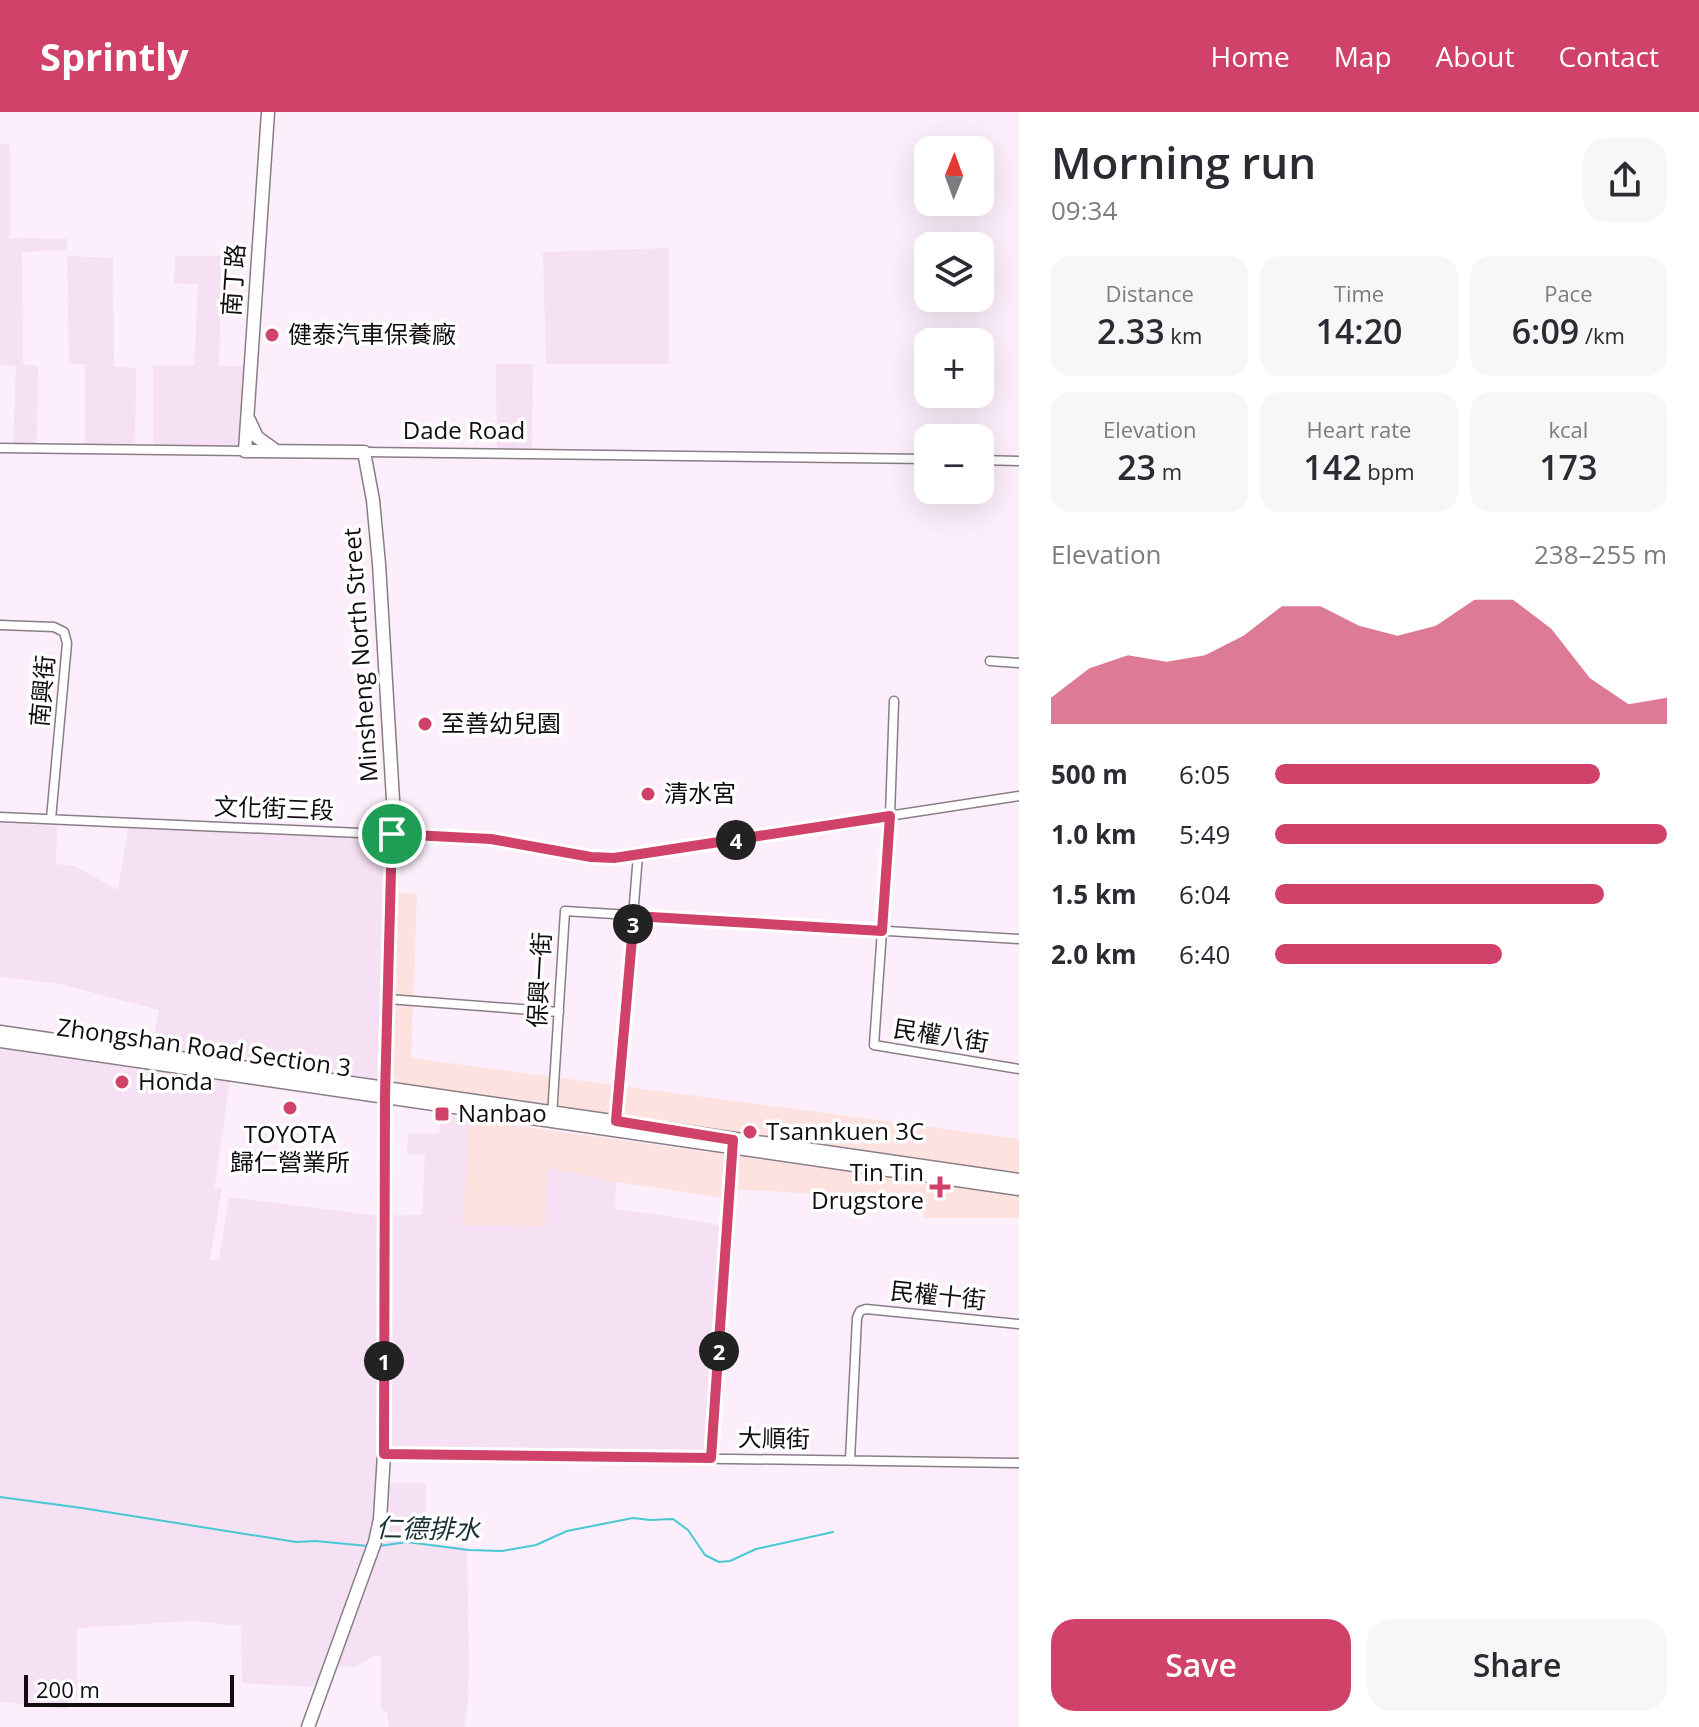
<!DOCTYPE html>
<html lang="en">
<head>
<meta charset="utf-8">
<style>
	body { margin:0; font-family:"Open Sans","Noto Sans TC",sans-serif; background:#f7f7f7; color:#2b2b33; height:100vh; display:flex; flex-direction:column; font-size:30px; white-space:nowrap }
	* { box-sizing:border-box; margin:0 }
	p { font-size:26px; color:#7c7c81 }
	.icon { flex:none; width:44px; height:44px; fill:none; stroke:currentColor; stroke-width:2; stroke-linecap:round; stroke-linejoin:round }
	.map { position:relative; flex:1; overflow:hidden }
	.side { display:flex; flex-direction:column; background:#fff; width:680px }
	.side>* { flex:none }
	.needle { width:52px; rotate:1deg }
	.tools { position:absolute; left:914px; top:24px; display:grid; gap:16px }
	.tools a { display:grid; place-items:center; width:80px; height:80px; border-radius:16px; background:#fff; box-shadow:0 8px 32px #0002; font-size:40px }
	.scale { position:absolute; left:24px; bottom:20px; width:210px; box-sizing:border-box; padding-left:8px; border:4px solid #100c10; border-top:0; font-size:22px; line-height:28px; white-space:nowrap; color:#100c10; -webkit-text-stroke:6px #fff; paint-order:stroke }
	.pin { position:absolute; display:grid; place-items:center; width:68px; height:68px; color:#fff; margin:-34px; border:4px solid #fff; border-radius:50%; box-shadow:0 2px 8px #0007 }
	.km { position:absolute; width:40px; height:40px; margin:-20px; border-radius:50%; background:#222; color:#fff; font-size:22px; line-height:40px; text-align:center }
	.round { display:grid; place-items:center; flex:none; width:84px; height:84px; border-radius:24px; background:#f7f7f7 }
	.summary { display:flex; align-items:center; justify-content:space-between; height:136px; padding:0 32px }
	h1 { font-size:44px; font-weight:600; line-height:60px }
	.figures { display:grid; grid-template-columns:repeat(3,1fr); gap:12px; height:136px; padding:8px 32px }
	.figures div { display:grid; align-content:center; border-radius:20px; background:#f7f7f7; text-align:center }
	.figures b { font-size:34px; font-weight:600 }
	.figures small { font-size:22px; font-weight:400 }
	.figures p { font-size:22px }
	.chart { height:224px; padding:16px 32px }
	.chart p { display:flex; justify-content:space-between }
	.chart svg { width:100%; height:144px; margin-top:8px; fill:#d0426a; opacity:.7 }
	.cta { display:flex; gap:16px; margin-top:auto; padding:16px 32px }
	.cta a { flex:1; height:92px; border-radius:24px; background:#d0426a; color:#fff; font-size:32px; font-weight:600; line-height:92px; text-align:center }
	.cta a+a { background:#f7f7f7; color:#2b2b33 }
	ul { padding:0 32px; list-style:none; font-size:26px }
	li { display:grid; grid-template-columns:128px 96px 1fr; align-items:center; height:60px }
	li i { height:20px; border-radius:10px; background:#d0426a }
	header { display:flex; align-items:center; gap:48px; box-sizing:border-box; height:112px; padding:0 40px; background:#d0426a; color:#fff }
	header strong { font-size:38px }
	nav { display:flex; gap:44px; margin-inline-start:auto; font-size:28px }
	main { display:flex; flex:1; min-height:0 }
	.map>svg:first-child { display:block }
</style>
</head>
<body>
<header>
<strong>Sprintly</strong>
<nav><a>Home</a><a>Map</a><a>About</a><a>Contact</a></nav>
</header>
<main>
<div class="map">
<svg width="1019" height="1615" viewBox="0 0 1019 1615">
	<rect width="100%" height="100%" fill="#fceefa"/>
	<path fill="#fde2df" d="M398 780 417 782 411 946 1019 1027V1062L400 973 391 961Z
		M469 1007 1019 1083V1106H924V1088L733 1077 732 1087 617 1070 547 1056 545 1114 462 1113Z"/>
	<path fill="#f5e1f3" d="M0 32 10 33V126L68 127 66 138 22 140 23 252 38 254 37 335H13L16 254 0 253Z
		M669 136V252H546L543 140Z
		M67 144 113 146 114 254 136 257 135 339 85 336V252H69Z
		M175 144H222L219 254H246L242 336H153V253L194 254 198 172 174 171Z
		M496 252H533L532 340 497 339Z
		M0 711 57 714 56 752 75 754 118 778 128 716 379 727 386 733 378 968 233 948 214 1078 222 1076 210 1148 219 1147 229 1085 379 1104 422 1103 425 1043 407 1042 408 1021 439 1022 441 1003 469 1007 463 1113 545 1114 546 1056 617 1070 614 1097 655 1102 723 1114 717 1223 707 1340 380 1335 377 1371H426L425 1431 467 1436 469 1546 468 1590 464 1615H389L387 1601 381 1596V1544H373L355 1555 336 1554 312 1575 242 1571 241 1514 192 1509 77 1516V1585H68V1597L0 1590V915L151 938 159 898 60 872 0 865Z"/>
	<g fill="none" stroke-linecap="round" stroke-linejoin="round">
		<path stroke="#47c8d2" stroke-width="2" d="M0 1385 82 1396 296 1430 315 1429 368 1434
			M379 1434 407 1430 469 1438 502 1439 536 1433 567 1419 633 1406 650 1408 673 1407 688 1418 705 1443 719 1450 730 1449 756 1437 833 1420"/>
		<g stroke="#897d88" stroke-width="11">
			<path id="street" d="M0 336 245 339
				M364 340 928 347
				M980 348 1019 349
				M0 513 54 515 64 520 67 531 51 707
				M990 549 1019 551
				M894 589 890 704 874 933 1019 957
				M0 705 472 726 591 745 614 746 1019 684
				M388 887 559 900
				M552 1004 565 799 1019 827
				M616 1013 638 743
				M384 1342 1019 1351
				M711 1346 733 1032
				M850 1348 857 1206 860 1199 866 1197 1019 1212"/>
		</g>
		<g stroke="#897d88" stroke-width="15">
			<path id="secondary" d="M268 0 245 339 364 340 373 388 379 452 393 688 385 984 384 1342 380 1407 375 1430 308 1615
				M249 308 257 325 275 338
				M0 920 1019 1068
				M0 929 1019 1077"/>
		</g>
		<use href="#street" stroke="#fff" stroke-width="8"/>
		<use href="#secondary" stroke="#fff" stroke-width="12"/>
	</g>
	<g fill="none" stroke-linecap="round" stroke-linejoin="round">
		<g stroke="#fff" stroke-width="16">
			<path id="route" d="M890 704 882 819 634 804 616 1009 733 1028 711 1346 384 1342 385 984 392 722 491 727 591 745 614 746Z"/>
		</g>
		<use href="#route" stroke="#d0426a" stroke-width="10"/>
	</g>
	<g fill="#d0426a" stroke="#fff" stroke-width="3">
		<circle cx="272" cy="223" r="8"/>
		<circle cx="425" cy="612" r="8"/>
		<circle cx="648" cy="682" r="8"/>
		<circle cx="122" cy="970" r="8"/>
		<circle cx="290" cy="996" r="8"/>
		<rect x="434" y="994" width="16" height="16" rx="4"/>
		<circle cx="750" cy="1020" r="8"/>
		<path d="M936 1063h8v8h8v8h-8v8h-8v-8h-8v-8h8z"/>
	</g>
	<g text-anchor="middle" stroke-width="7" stroke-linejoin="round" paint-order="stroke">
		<g font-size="24" fill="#100c10" stroke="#fff">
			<text transform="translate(234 168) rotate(-86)" y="8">南丁路</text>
			<text x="464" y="327">Dade Road</text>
			<text transform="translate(361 543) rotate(-94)" y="8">Minsheng North Street</text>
			<text transform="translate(43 579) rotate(-85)" y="8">南興街</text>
			<text transform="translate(274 697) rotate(2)" y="8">文化街三段</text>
			<text transform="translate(540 868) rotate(-87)" y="8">保興一街</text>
			<text transform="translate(941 924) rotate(9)" y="8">民權八街</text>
			<text transform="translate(204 936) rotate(8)" y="8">Zhongshan Road Section 3</text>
			<text transform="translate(938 1184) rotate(6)" y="8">民權十街</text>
			<text transform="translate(774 1327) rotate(1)" y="8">大順街</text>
		</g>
		<g font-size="24" fill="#100c10" stroke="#fff" text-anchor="start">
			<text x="288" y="231">健泰汽車保養廠</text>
			<text x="441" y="620">至善幼兒園</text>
			<text x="664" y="690">清水宮</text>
			<text x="138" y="978">Honda</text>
			<text x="458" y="1010">Nanbao</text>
			<text x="766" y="1028">Tsannkuen 3C</text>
			<text x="290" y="1031" text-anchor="middle">TOYOTA<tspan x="290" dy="28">歸仁營業所</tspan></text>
			<text x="924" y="1069" text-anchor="end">Tin Tin<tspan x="924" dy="28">Drugstore</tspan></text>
		</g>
		<g font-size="26" font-style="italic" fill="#1a3032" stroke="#fff">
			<text transform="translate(428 1417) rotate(1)" y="9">仁德排水</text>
		</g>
	</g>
</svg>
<div class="tools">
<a><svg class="needle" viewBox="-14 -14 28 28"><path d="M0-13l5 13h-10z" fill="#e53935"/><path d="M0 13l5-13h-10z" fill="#7c7c81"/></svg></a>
<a><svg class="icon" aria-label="layers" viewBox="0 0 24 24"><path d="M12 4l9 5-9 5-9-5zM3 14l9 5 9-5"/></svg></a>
<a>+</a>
<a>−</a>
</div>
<div class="scale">200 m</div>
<div class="pin" style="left:392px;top:722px;background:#1e9e55"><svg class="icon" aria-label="arrive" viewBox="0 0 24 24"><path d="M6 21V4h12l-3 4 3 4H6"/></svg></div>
<b class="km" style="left:384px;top:1249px">1</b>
<b class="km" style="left:719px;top:1239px">2</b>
<b class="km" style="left:633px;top:812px">3</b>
<b class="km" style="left:736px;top:728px">4</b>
</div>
<section class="side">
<div class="summary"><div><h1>Morning run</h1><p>09:34</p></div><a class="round"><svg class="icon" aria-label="share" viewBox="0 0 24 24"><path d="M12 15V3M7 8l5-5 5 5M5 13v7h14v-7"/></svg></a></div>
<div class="figures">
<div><p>Distance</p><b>2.33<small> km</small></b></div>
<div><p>Time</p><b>14:20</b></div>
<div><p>Pace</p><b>6:09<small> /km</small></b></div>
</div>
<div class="figures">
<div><p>Elevation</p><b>23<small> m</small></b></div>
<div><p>Heart rate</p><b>142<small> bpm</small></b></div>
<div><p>kcal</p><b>173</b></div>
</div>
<div class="chart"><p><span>Elevation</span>238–255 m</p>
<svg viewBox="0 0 160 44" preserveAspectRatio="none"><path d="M0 44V36L10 27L20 23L30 25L40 23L50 17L60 8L70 8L80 14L90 17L100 14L110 6L120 6L130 15L140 30L150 38L160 36V44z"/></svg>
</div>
<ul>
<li><b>500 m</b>6:05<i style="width:83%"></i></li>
<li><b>1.0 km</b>5:49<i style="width:100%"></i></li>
<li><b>1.5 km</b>6:04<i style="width:84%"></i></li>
<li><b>2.0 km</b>6:40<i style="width:58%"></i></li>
</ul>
<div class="cta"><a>Save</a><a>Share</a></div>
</section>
</main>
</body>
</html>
